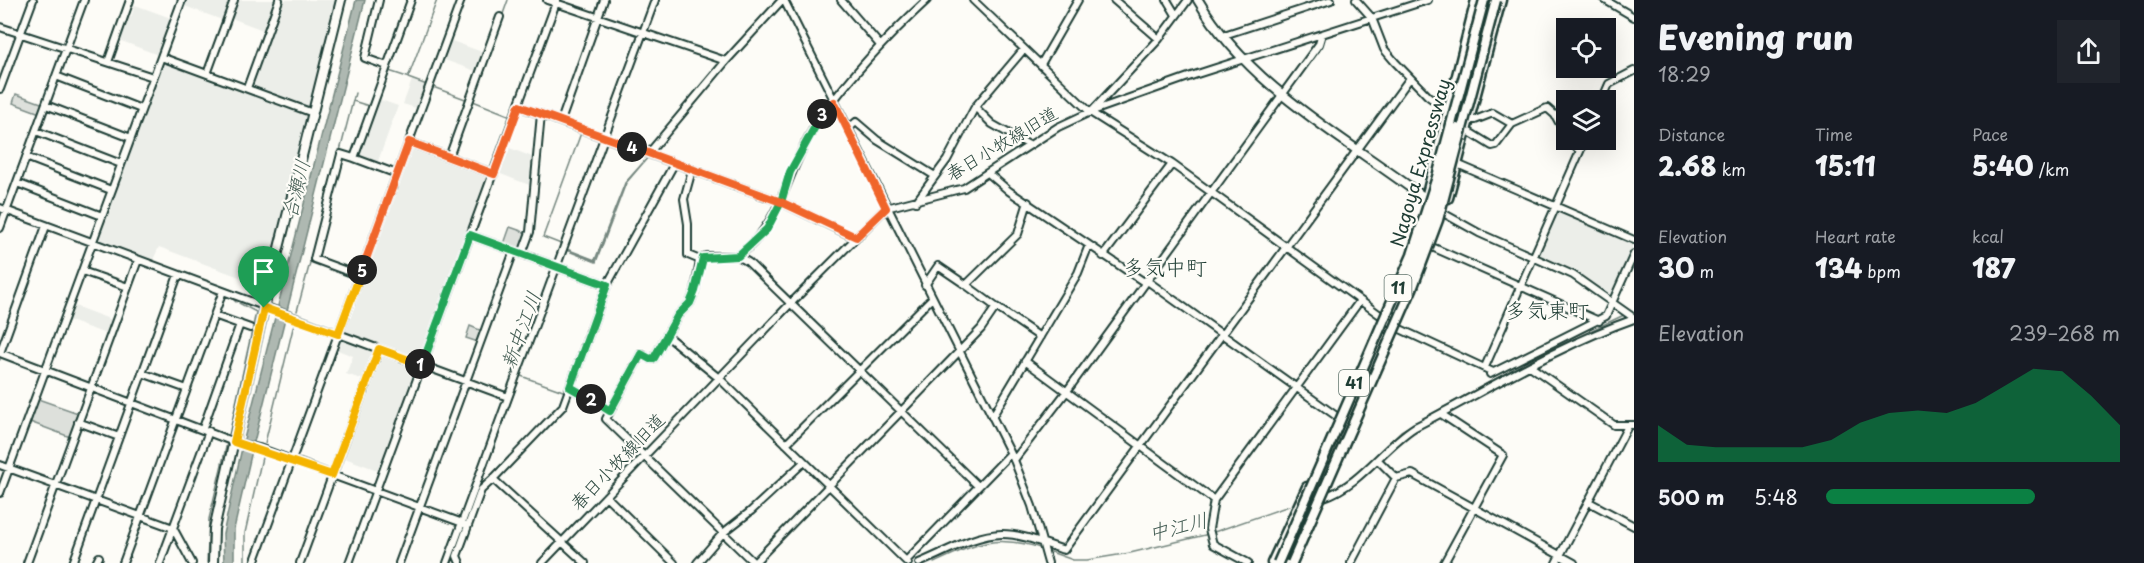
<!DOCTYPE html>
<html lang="en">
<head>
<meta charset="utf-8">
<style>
	body { margin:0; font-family:"Playpen Sans","Klee One",sans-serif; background:#20242c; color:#f1f3f6; height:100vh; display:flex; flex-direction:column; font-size:22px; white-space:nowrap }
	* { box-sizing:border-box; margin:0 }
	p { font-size:20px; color:#9ea1a6 }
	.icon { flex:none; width:33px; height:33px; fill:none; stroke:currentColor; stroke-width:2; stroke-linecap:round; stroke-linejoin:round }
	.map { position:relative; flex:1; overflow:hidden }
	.panel { display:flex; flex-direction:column; background:#171b24; width:510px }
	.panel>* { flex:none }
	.tools { position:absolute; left:1556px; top:18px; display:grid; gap:12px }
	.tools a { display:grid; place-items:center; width:60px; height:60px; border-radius:0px; background:#171b24; box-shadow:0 6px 24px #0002; font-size:30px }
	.pin { position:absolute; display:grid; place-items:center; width:51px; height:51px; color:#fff; margin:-62px -26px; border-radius:50% 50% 50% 0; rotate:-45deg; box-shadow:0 0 6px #0007 }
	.pin .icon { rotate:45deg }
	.km { position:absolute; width:30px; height:30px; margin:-15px; border-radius:50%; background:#222; color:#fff; font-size:16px; line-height:30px; text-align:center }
	.round { display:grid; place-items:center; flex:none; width:63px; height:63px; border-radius:0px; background:#20242c }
	.head { display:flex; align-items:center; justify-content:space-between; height:102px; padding:0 24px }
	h1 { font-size:33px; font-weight:800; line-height:45px }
	.stats { display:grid; grid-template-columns:repeat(3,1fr); gap:9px; height:102px; padding:6px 24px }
	.stats div { display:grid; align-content:center }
	.stats b { font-size:26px; font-weight:800 }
	.stats small { font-size:16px; font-weight:400 }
	.stats p { font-size:16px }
	.chart { height:168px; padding:12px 24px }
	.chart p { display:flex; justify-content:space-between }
	.chart svg { width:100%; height:108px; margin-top:6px; fill:#0b8043; opacity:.7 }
	ul { padding:0 24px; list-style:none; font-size:20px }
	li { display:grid; grid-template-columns:96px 72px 1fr; align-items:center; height:45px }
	li i { height:15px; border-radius:8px; background:#0b8043 }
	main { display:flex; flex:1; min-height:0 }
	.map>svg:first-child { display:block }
</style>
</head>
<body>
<main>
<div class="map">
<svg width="1634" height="563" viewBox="0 0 1634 563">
	<rect width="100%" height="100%" fill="#fdfcf7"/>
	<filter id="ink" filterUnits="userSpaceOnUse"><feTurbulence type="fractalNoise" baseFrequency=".0167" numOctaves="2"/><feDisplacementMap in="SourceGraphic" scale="12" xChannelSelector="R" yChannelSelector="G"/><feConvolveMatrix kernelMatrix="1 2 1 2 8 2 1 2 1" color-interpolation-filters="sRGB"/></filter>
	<g filter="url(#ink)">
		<path fill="#eceee9" d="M184 0H230L222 20 182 5Z
			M237 0H278L266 31 231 18Z
			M283 0H336L308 109 253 89 251 85Z
			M135 5 171 18 158 55 119 40 128 16 131 17Z
			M449 40 485 53 478 72 442 59Z
			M165 60 307 113 264 286 159 247 152 262 96 240 162 62Z
			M412 80 428 86 419 109 403 104Z
			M378 99 398 106 377 164 357 155Z
			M412 145 489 175 419 361 343 333 342 330 409 146Z
			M507 147 535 158 532 186 498 173Z
			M1558 210 1634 243 1613 296 1573 272 1538 255Z
			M72 305 112 320 106 334 67 320Z
			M341 338 373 349 364 380 346 374 353 356 335 349Z
			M382 353 417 367 380 471 342 457Z"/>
		<path fill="#dde0db" stroke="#7e8e88" stroke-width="1.5" d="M16 94 44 104 40 113 13 103Z
			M510 227 527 233 520 250 504 244Z
			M470 326 482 331 478 342 466 338Z
			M38 399 78 413 70 437 30 422Z"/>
		<path fill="#aeb8b1" stroke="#75877f" stroke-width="1.5" d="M356 0H365L254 442 234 529V563H224L223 534 244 439Z
			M649 156 626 183 596 262 566 250 452 563H449L564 248 595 260 625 183Z"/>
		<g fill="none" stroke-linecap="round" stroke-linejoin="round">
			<path stroke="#75877f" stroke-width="1.5" d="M503 14 508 0
				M389 71 407 77
				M483 72 503 17
				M480 80 481 79
				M427 85 408 78 437 0
				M478 86 473 101 511 116
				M433 87 468 100
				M353 101 369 106
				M658 146 693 106
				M340 151 355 93
				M501 163 517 118
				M486 201 498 170
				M475 234 485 207
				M561 244 543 237 581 133
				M208 289 219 296
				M227 296 232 299
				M234 300 236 302
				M297 311 311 259
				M0 360V358
				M521 376 563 391
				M71 435 78 416
				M229 435 256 312 239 303
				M202 439 204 434
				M69 440 70 437
				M265 443 294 324
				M197 455 198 452
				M62 459 65 451
				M59 468 60 463
				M57 472V471
				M1359 472 1401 431 1415 423 1537 356 1624 315
				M190 473 193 464
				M188 480V479
				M46 501 51 488
				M41 517 43 511
				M39 522 40 518
				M1214 532 1289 506
				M32 540 33 537
				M30 547V545
				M1048 551 1073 560H1087L1130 553 1209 534
				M25 560 28 550
				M207 563 209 519 227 443
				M245 563V533L263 453
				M934 563C975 544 995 534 1040 548"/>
			<g stroke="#1f3d34" stroke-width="10">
				<path id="minor" d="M379 0 365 58 387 66
					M547 0 726 61
					M784 0 1014 460 1032 506 1048 563
					M841 0 879 44
					M973 0 1090 112 1172 164 1398 328 1493 372
					M1114 0 1159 39
					M1167 0 1176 15
					M1356 0 1372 18 1384 49 1395 62 1428 96 1450 112
					M1605 0 1634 17
					M0 27 153 77
					M1221 36 1331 0
					M161 57 313 113
					M108 62 130 0
					M1041 64 1078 0
					M207 74 234 0
					M56 76 141 109
					M247 88 279 0
					M0 89 33 0
					M1602 100 1609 84 1634 71
					M46 105 131 138
					M518 106 781 202 856 238
					M975 107 992 124 1029 145
					M1093 110 1159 39 1188 0
					M1469 120H1475L1493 113 1512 124
					M561 121 604 0
					M848 129 856 122 877 140 935 176
					M1466 130 1492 146 1496 145 1512 124 1547 108 1555 115 1566 135
					M36 131 121 164
					M1568 140 1580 151
					M409 142 494 174
					M649 153 726 61 782 0
					M26 157 111 190
					M449 157 500 17
					M354 158 341 154 314 259 360 276
					M1457 164 1634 240
					M692 170 684 199 688 224V255L700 260
					M988 173 1009 191 1144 282
					M397 174 354 158 411 0
					M17 183 102 216
					M916 202 947 160 975 107 1024 49
					M0 208 508 397
					M1443 213 1479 233 1573 275 1634 318
					M0 228 84 0
					M470 235 607 285
					M1432 247 1599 321
					M522 254 530 232 541 114
					M738 256 748 262 978 486
					M1103 256 1172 164
					M700 260 695 291 690 303 678 315 654 358 650 359 641 354 606 419 754 563
					M700 260 706 256H738C786 221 787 162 822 116 853 73 888 36 927 0
					M82 271 128 287
					M1146 280 1339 418
					M925 285 938 266 966 285
					M996 307 1040 337
					M214 315 250 328
					M667 336 720 379 908 563
					M0 353 234 442 259 448 468 525
					M0 353 46 226
					M1025 361 1214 500
					M1530 366 1614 425H1634
					M1485 367 1585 140
					M142 373 187 389
					M1490 374 1606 316 1634 254
					M570 387 610 411
					M1441 414 1503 455 1444 563
					M992 417 1078 273 1089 245
					M78 422 119 437
					M203 428 240 324
					M786 444 932 298
					M1014 460 1067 391 1319 44 1322 34
					M1378 460 1396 478
					M0 465 173 528 192 563
					M0 493 182 0
					M606 496 674 563
					M1324 497C1362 484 1382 448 1415 427 1487 390 1557 346 1634 319
					M1589 502 1634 526
					M906 561 1010 454
					M27 563 138 260
					M73 563 178 275
					M96 563 99 557
					M123 563 223 291
					M160 563 209 431
					M254 563 461 0
					M300 563 379 349
					M349 563 557 0
					M399 563 514 251
					M447 563 655 0
					M460 563 457 556 481 490 493 479
					M542 563 791 303 886 208 964 188 1058 127 1090 112 1194 75 1428 0
					M585 563 493 479 563 406 607 285 674 164
					M697 563 723 533 751 511 804 462
					M754 563 981 329 996 307 966 285 1018 234 1028 202
					M919 563C944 553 975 534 1002 534 1023 534 1045 544 1064 550L1410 78
					M1248 563 1213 544 1209 529 1214 500 1359 302
					M1351 563 1396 478 1412 474 1574 563
					M1556 563 1628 426"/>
			</g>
			<g stroke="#1f3d34" stroke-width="12">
				<path id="major" d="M1198 0C1251 90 1349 140 1430 202
					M213 563 214 529 264 308 341 0"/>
			</g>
			<g stroke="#1f3d34" stroke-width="13">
				<path id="highway" d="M1457 128 1487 15 1494 8
					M1426 198 1476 0
					M1448 198 1501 0
					M1272 563 1307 487
					M1284 563 1364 381 1363 371"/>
			</g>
			<use href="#minor" stroke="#fdfcf7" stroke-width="6"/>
			<use href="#major" stroke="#fdfcf7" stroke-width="8"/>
			<use href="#highway" stroke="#fdfcf7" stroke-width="8"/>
			<g stroke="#1f3d34" stroke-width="13" stroke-linecap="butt">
				<path id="highway-bridge" d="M1412 274 1434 211 1457 128
					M1278 563 1412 255 1437 177 1484 0
					M1292 563 1412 289 1438 220 1496 0"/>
			</g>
			<use href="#highway-bridge" stroke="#fdfcf7" stroke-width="8"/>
		</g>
	</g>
	<g fill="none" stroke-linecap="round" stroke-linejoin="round" filter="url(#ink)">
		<g stroke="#fff" stroke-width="12">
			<path id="split-1" d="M264 308 234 442 332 475 379 349 420 364"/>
		</g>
		<g stroke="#fff" stroke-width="12">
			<path id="split-2" d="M420 364 422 365 470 235 607 285 570 387 591 399"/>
		</g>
		<g stroke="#fff" stroke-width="12">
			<path id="split-3" d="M591 399 610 411 641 354 650 359 654 358 678 315 690 303 695 291 703 258 738 256 767 229 781 202 790 172 822 114"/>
		</g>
		<g stroke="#fff" stroke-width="12">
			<path id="split-4" d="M632 147 781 202 856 237 886 208 834 102 822 114"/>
		</g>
		<g stroke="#fff" stroke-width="12">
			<path id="split-5" d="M362 270 409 142 494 174 519 106 632 147"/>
		</g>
		<g stroke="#fff" stroke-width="12">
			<path id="split-6" d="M264 308 338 334 362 270"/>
		</g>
		<use href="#split-1" stroke="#f5b400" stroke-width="8"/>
		<use href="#split-2" stroke="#22a559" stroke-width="8"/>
		<use href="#split-3" stroke="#22a559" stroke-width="8"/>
		<use href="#split-4" stroke="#f0652b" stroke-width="8"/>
		<use href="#split-5" stroke="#f0652b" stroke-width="8"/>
		<use href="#split-6" stroke="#f5b400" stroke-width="8"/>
	</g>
	<g text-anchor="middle" stroke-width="4.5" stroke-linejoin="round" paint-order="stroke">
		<g fill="#fdfcf7" stroke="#62766e" stroke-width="1.5">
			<rect x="1384.5" y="275" width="27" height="26" rx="4.5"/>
			<rect x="1339" y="370" width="30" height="26" rx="4.5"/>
		</g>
		<g font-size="16" font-weight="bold" fill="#1f3d34">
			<text x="1398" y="294">11</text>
			<text x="1354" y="389">41</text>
		</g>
		<g font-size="18" fill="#1f3d34" stroke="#fdfcf7">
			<text transform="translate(1002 144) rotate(-31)" y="6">春日小牧線旧道</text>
			<text transform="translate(1421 163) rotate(-74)" y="6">Nagoya Expressway</text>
			<text transform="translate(618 462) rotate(-46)" y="6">春日小牧線旧道</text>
		</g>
		<g font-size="20" font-style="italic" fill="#435c53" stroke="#fdfcf7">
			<text transform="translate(296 189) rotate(-76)" y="7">合瀬川</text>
			<text transform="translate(521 330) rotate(-70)" y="7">新中江川</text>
			<text transform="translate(1178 527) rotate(-14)" y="7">中江川</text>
		</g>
		<g font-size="21" fill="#1f3d34" stroke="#fdfcf7">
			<text x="1165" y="275">多気中町</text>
			<text x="1547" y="318">多気東町</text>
		</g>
	</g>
</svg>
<div class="tools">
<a><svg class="icon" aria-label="locate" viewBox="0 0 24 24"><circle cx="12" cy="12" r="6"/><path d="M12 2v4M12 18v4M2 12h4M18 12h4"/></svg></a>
<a><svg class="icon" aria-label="layers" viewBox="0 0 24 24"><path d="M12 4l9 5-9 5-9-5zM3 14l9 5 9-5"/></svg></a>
</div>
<div class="pin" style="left:264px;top:308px;background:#1e9e55"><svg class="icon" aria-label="arrive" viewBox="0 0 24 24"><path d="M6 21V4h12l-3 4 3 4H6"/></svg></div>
<b class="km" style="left:420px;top:364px">1</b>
<b class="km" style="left:591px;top:399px">2</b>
<b class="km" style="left:822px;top:114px">3</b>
<b class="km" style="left:632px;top:147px">4</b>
<b class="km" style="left:362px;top:270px">5</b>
</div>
<section class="panel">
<div class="head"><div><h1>Evening run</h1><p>18:29</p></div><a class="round"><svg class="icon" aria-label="share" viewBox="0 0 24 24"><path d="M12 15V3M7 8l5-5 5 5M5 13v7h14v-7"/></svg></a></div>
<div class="stats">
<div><p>Distance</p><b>2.68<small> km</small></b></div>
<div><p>Time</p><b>15:11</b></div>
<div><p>Pace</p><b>5:40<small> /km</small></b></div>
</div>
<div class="stats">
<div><p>Elevation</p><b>30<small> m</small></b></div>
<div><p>Heart rate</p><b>134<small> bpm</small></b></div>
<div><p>kcal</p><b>187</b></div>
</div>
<div class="chart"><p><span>Elevation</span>239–268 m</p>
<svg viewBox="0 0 160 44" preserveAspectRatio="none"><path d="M0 44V29L10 37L20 38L30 38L40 38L50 38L60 35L70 28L80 24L90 23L100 24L110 20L120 13L130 6L140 7L150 17L160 29V44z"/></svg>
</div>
<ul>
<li><b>500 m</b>5:48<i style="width:71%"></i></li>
</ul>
</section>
</main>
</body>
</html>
